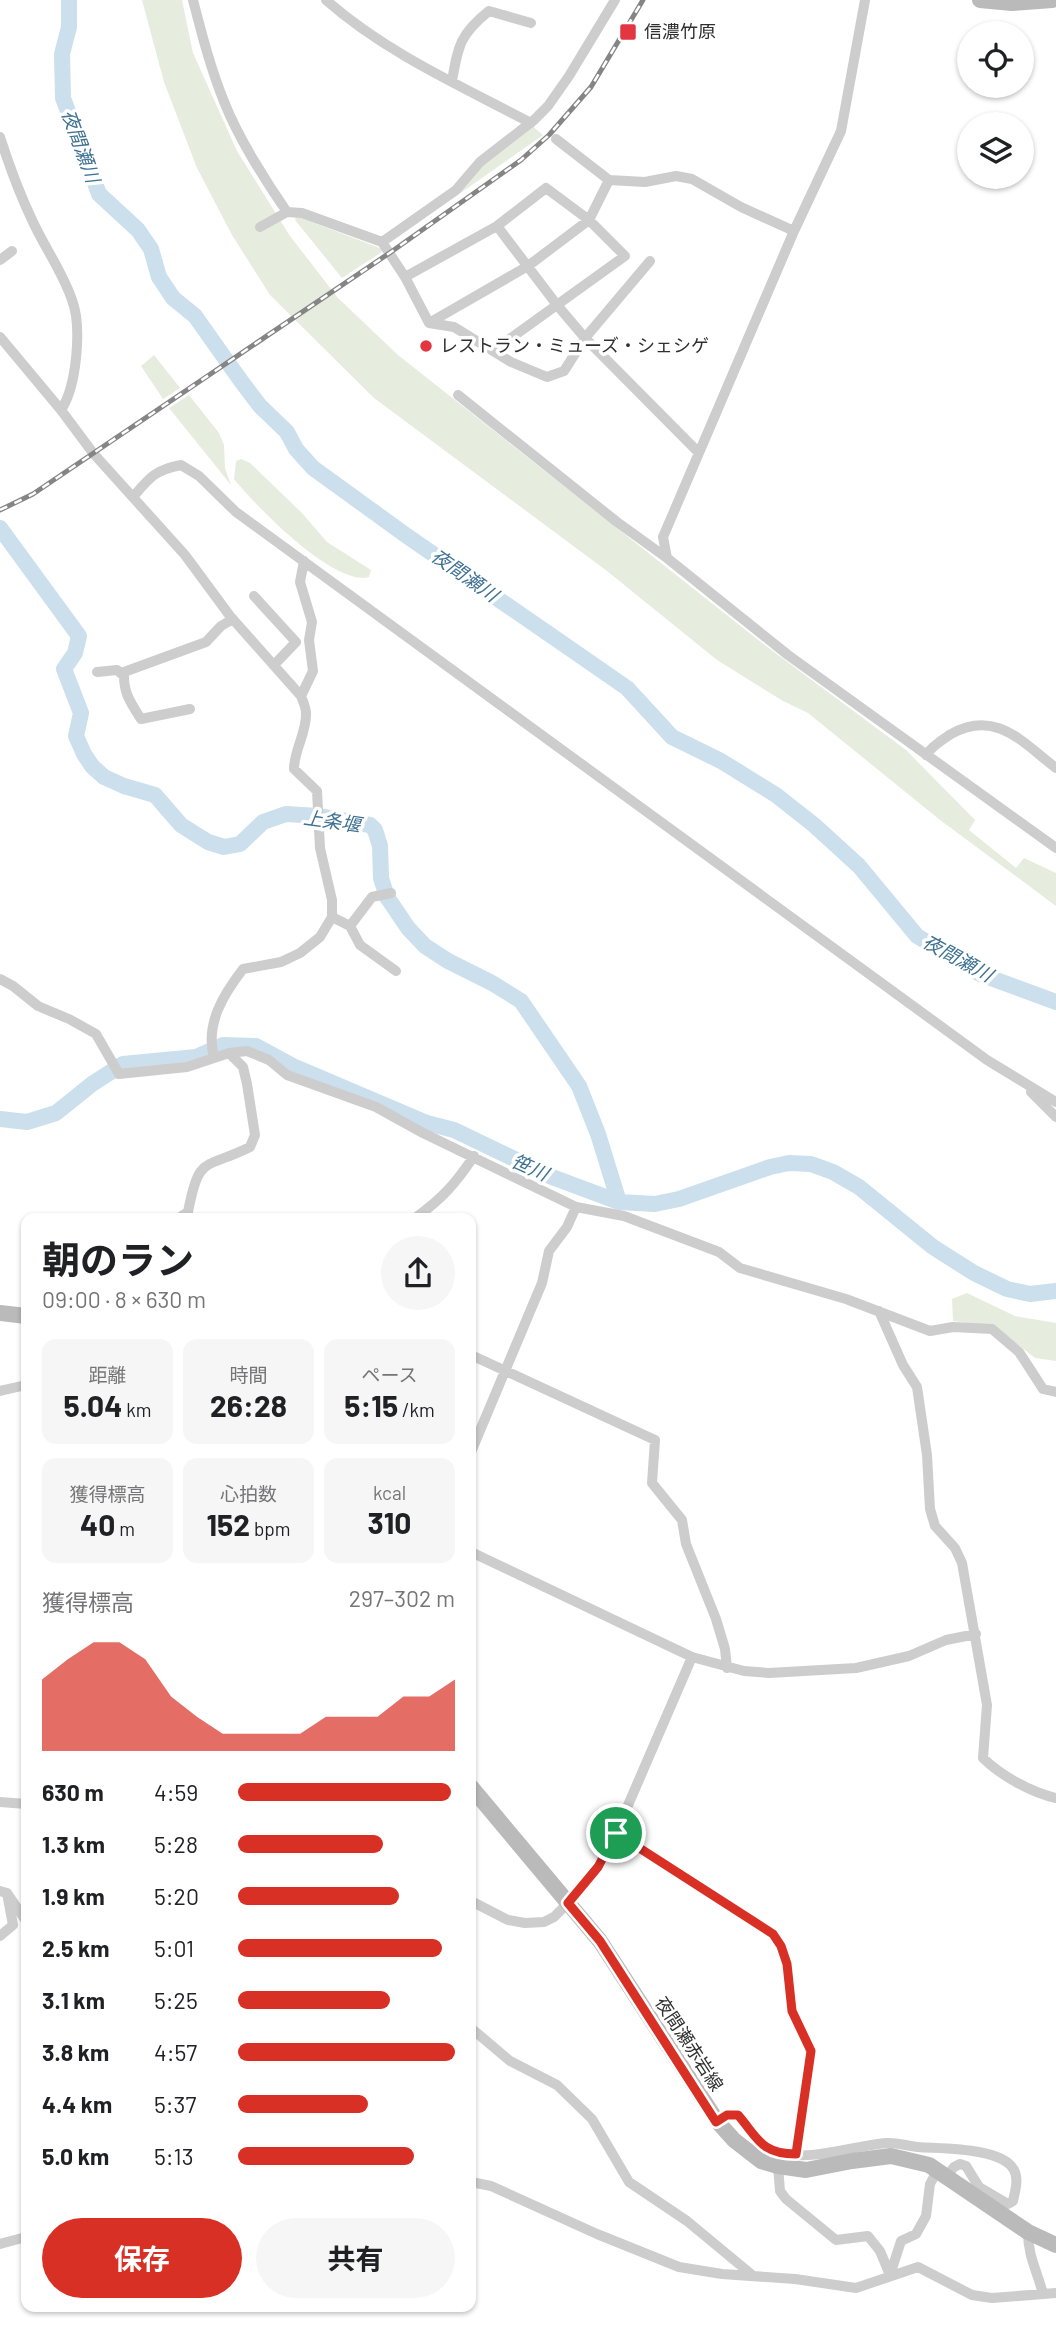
<!DOCTYPE html>
<html lang="ja">
<head>
<meta charset="utf-8">
<style>
	body { margin:0; font-family:Barlow,"Noto Sans JP",sans-serif; background:#f6f6f6; color:#202124; height:100vh; display:flex; flex-direction:column; font-size:26px; white-space:nowrap }
	* { box-sizing:border-box; margin:0 }
	p { font-size:23px; color:#757577 }
	.icon { flex:none; width:38px; height:38px; fill:none; stroke:currentColor; stroke-width:2; stroke-linecap:round; stroke-linejoin:round }
	.map { position:relative; flex:1; overflow:hidden }
	.drawer { position:absolute; left:21px; top:1213px; width:455px; height:1099px; display:flex; flex-direction:column; background:#fff; border-radius:14px; box-shadow:0 2px 5px #0004 }
	.drawer>* { flex:none }
	.tools { position:absolute; left:957px; top:21px; display:grid; gap:14px }
	.tools a { display:grid; place-items:center; width:77px; height:77px; border-radius:50%; background:#fff; box-shadow:0 2px 5px #0004; font-size:35px }
	.pin { position:absolute; display:grid; place-items:center; width:60px; height:60px; color:#fff; margin:-30px; border:4px solid #fff; border-radius:50%; box-shadow:0 2px 7px #0007 }
	.round { display:grid; place-items:center; flex:none; width:74px; height:74px; border-radius:37px; background:#f6f6f6 }
	.headline { display:flex; align-items:center; justify-content:space-between; height:119px; padding:0 21px }
	h1 { font-size:38px; font-weight:700; line-height:52px }
	.figures { display:grid; grid-template-columns:repeat(3,1fr); gap:10px; height:119px; padding:7px 21px }
	.figures div { display:grid; align-content:center; border-radius:14px; background:#f6f6f6; text-align:center }
	.figures b { font-size:30px; font-weight:700 }
	.figures small { font-size:19px; font-weight:400 }
	.figures p { font-size:19px }
	.chart { height:196px; padding:14px 21px }
	.chart p { display:flex; justify-content:space-between }
	.chart svg { width:100%; height:126px; margin-top:7px; fill:#d93025; opacity:.7 }
	.action { display:flex; gap:14px; margin-top:auto; padding:14px 21px }
	.action a { flex:1; height:80px; border-radius:42px; background:#d93025; color:#fff; font-size:28px; font-weight:700; line-height:80px; text-align:center }
	.action a+a { background:#f6f6f6; color:#202124 }
	ul { padding:0 21px; list-style:none; font-size:23px }
	li { display:grid; grid-template-columns:112px 84px 1fr; align-items:center; height:52px }
	li i { height:18px; border-radius:9px; background:#d93025 }
	.map>svg:first-child { display:block }
</style>
</head>
<body>
<div class="map">
<svg width="1056" height="2333" viewBox="0 0 1056 2333">
	<rect width="100%" height="100%" fill="#fff"/>
	<path fill="#e6edde" d="M142 0H182L193 53 237 151 290 236 338 298 398 355 766 646 906 750 975 820 969 830 1016 868 1024 858 1056 873V906L940 820 808 713 783 701 717 660 607 571 374 398 270 295 232 235 197 168 164 82Z
		M531 125 543 135 391 242V240Z
		M296 216 385 250 342 278 295 220Z
		M154 355 180 388 163 399 141 366Z
		M189 395 219 433 224 445 225 468 231 485 169 408Z
		M241 459 250 463 302 513 327 542 371 570 369 577C334 587 255 505 234 479L236 461Z
		M967 1293 1015 1316 1056 1323V1361L1035 1358 996 1327 953 1321 952 1299Z"/>
	<g fill="none" stroke-linecap="round" stroke-linejoin="round">
		<path stroke="#cbdfec" stroke-width="16" d="M69 0V27L62 54 63 98 99 194 138 230 151 249 159 277 173 298 195 316 241 381 260 406 287 432 296 449 313 468 407 536 627 688 672 737 721 761 776 795 814 825 859 866 917 936 980 974 1056 1002
			M0 528 79 636 75 653 64 669 81 713 76 736 84 754 92 766 104 777 124 786 155 795 181 825 208 842 224 847 240 844 263 822 286 814 318 816 370 825 375 830 380 846 381 878 387 897 408 928 425 946 448 961 492 983 521 1001 579 1086 598 1134 619 1202
			M0 1119 27 1122 56 1113 92 1084 123 1064 196 1057 223 1045 256 1046 293 1066 427 1123 454 1130 552 1177 619 1202 655 1204 679 1199 770 1167 789 1163 811 1164 833 1172 859 1187 933 1247 974 1273 1007 1289 1030 1294 1056 1291"/>
		<path stroke="#cdcdcd" stroke-width="10" d="M193 0C202 35 211 70 225 104 238 137 266 182 287 212
			M326 0C386 53 461 86 531 123
			M865 0 841 131 794 231 663 537 667 558 788 655 1056 848
			M452 81C458 46 460 34 489 11L531 23
			M0 137C9 165 20 195 33 222 45 248 63 273 72 300 82 326 77 386 61 410
			M556 139 609 180 645 182 676 176 692 179 741 207 794 231
			M497 226 557 305 585 338 699 453
			M260 227 287 212 302 213 382 242 405 277 429 323 454 327 511 362 547 377 564 371 585 338 650 261
			M382 242 456 190 480 162 534 120 548 106 569 76 615 0
			M0 260 12 251
			M405 277 497 226 546 188 589 220 625 256 493 351
			M429 323 528 266 589 220 609 180
			M0 337 61 410 93 453 185 555 230 616 301 696C303 701 306 708 306 713 307 732 294 750 294 769L317 791 320 848 332 900V917L320 937 300 953 281 962 243 969C223 995 205 1024 214 1058
			M458 395 617 522 667 558
			M133 497C150 477 155 470 181 465L199 476 236 512 987 1060 1056 1102
			M254 596 296 642 274 665
			M97 672 117 670 124 676
			M301 696 313 671 309 640 312 622 300 582 304 561
			M190 709 141 719C130 702 123 692 124 672L206 642 221 626 233 619
			M926 755C932 746 942 740 951 734 996 709 1022 742 1056 768
			M332 917 350 926 372 897 391 893
			M350 926 360 945 396 971
			M0 979 13 986 38 1006 69 1019 96 1034 119 1074 187 1067 229 1053 247 1051 269 1060 287 1075 376 1107 423 1133 576 1207 624 1216 719 1252 740 1268 846 1299 930 1331 953 1327 992 1329 1019 1352 1043 1389 1056 1392
			M1031 1092 1056 1117
			M179 1218 188 1212C199 1154 204 1170 250 1147L255 1135 247 1084 243 1067 229 1053
			M415 1218C442 1199 456 1183 474 1156
			M879 1311 903 1365 917 1387 927 1455 930 1509 935 1526 955 1548 962 1563 987 1705 983 1758C1000 1775 1032 1793 1056 1798
			M471 1355 655 1440 652 1483 682 1520 686 1544 716 1619 725 1649 727 1668
			M0 1391 26 1385
			M471 1452 542 1283 549 1251 567 1227 576 1207
			M471 1552 692 1657 744 1671 769 1673 856 1668 909 1656 946 1640 976 1634
			M0 1802 26 1804
			M616 1833 773 1934 781 1946 787 1964 792 2011 811 2051 796 2154
			M0 1891 7 1893 26 1921
			M471 1901 508 1920 525 1923 544 1922 554 1917 568 1903 598 1867 616 1833 692 1657
			M0 1936 13 1925 7 1893
			M471 2028 510 2061 557 2085 592 2119 629 2182 687 2221 751 2274
			M717 2121 728 2115H738C751 2130 758 2148 780 2153 814 2161 852 2146 886 2143 896 2142 907 2146 918 2147 940 2149 1002 2147 1014 2170 1019 2179 1015 2191 1013 2201L1008 2204 979 2187 966 2166 960 2164 954 2167 946 2177
			M778 2166 780 2191 786 2199 836 2240 868 2236 880 2251 890 2275
			M471 2182 491 2186 597 2234 679 2267 722 2274 795 2279 856 2288 918 2267 972 2295 992 2298 1056 2293
			M1028 2232C1028 2257 1037 2270 1043 2294
			M0 2244 26 2237
			M890 2275 901 2241 916 2234 926 2216 930 2184 937 2171"/>
		<path stroke="#bababa" stroke-width="16" d="M980 0 1012 3 1052 0
			M0 1313 26 1316
			M471 1787 600 1941 717 2121 734 2140 761 2161 778 2166 806 2170 852 2161 891 2156 929 2165 1028 2232 1056 2245"/>
		<g stroke="#858585" stroke-width="5">
			<path id="rail" d="M0 510 33 494 391 252 521 160 549 135 591 87 643 0"/>
		</g>
		<use href="#rail" stroke="#fff" stroke-width="2.5" stroke-dasharray="8" stroke-linecap="butt"/>
	</g>
	<g fill="none" stroke-linecap="round" stroke-linejoin="round">
		<g stroke="#fff" stroke-width="14">
			<path id="route" d="M616 1833 773 1934 781 1946 787 1964 792 2011 811 2051 796 2154C761 2154 758 2138 738 2115H727L716 2122 600 1941 568 1903 598 1867Z"/>
		</g>
		<use href="#route" stroke="#d93025" stroke-width="9"/>
	</g>
	<g fill="#e33643" stroke="#fff" stroke-width="2.5">
		<rect x="619" y="23" width="18" height="18" rx="3.5"/>
		<circle cx="426" cy="346" r="7"/>
	</g>
	<g text-anchor="middle" stroke-width="7" stroke-linejoin="round" paint-order="stroke">
		<g font-size="18" fill="#303030" stroke="#fff" text-anchor="start">
			<text x="644" y="38">信濃竹原</text>
			<text x="440" y="352">レストラン・ミューズ・シェシゲ</text>
		</g>
		<g font-size="18" fill="#303030" stroke="#fff">
			<text transform="translate(689 2044) rotate(57)" y="6">夜間瀬赤岩線</text>
		</g>
		<g font-size="19" font-style="italic" fill="#3e7192" stroke="#fff">
			<text transform="translate(81 146) rotate(70)" y="7">夜間瀬川</text>
			<text transform="translate(465 575) rotate(35)" y="7">夜間瀬川</text>
			<text transform="translate(332 821) rotate(8)" y="7">上条堰</text>
			<text transform="translate(958 958) rotate(29)" y="7">夜間瀬川</text>
			<text transform="translate(530 1167) rotate(24)" y="7">笹川</text>
		</g>
	</g>
</svg>
<div class="tools">
<a><svg class="icon" aria-label="locate" viewBox="0 0 24 24"><circle cx="12" cy="12" r="6"/><path d="M12 2v4M12 18v4M2 12h4M18 12h4"/></svg></a>
<a><svg class="icon" aria-label="layers" viewBox="0 0 24 24"><path d="M12 4l9 5-9 5-9-5zM3 14l9 5 9-5"/></svg></a>
</div>
<div class="pin" style="left:616px;top:1833px;background:#1e9e55"><svg class="icon" aria-label="arrive" viewBox="0 0 24 24"><path d="M6 21V4h12l-3 4 3 4H6"/></svg></div>
<section class="drawer">
<div class="headline"><div><h1>朝のラン</h1><p>09:00 · 8 × 630 m</p></div><a class="round"><svg class="icon" aria-label="share" viewBox="0 0 24 24"><path d="M12 15V3M7 8l5-5 5 5M5 13v7h14v-7"/></svg></a></div>
<div class="figures">
<div><p>距離</p><b>5.04<small> km</small></b></div>
<div><p>時間</p><b>26:28</b></div>
<div><p>ペース</p><b>5:15<small> /km</small></b></div>
</div>
<div class="figures">
<div><p>獲得標高</p><b>40<small> m</small></b></div>
<div><p>心拍数</p><b>152<small> bpm</small></b></div>
<div><p>kcal</p><b>310</b></div>
</div>
<div class="chart"><p><span>獲得標高</span>297–302 m</p>
<svg viewBox="0 0 160 44" preserveAspectRatio="none"><path d="M0 44V19L10 12L20 6L30 6L40 12L50 25L60 32L70 38L80 38L90 38L100 38L110 32L120 32L130 32L140 25L150 25L160 19V44z"/></svg>
</div>
<ul>
<li><b>630 m</b>4:59<i style="width:98%"></i></li>
<li><b>1.3 km</b>5:28<i style="width:67%"></i></li>
<li><b>1.9 km</b>5:20<i style="width:74%"></i></li>
<li><b>2.5 km</b>5:01<i style="width:94%"></i></li>
<li><b>3.1 km</b>5:25<i style="width:70%"></i></li>
<li><b>3.8 km</b>4:57<i style="width:100%"></i></li>
<li><b>4.4 km</b>5:37<i style="width:60%"></i></li>
<li><b>5.0 km</b>5:13<i style="width:81%"></i></li>
</ul>
<div class="action"><a>保存</a><a>共有</a></div>
</section>
</div>
</body>
</html>
